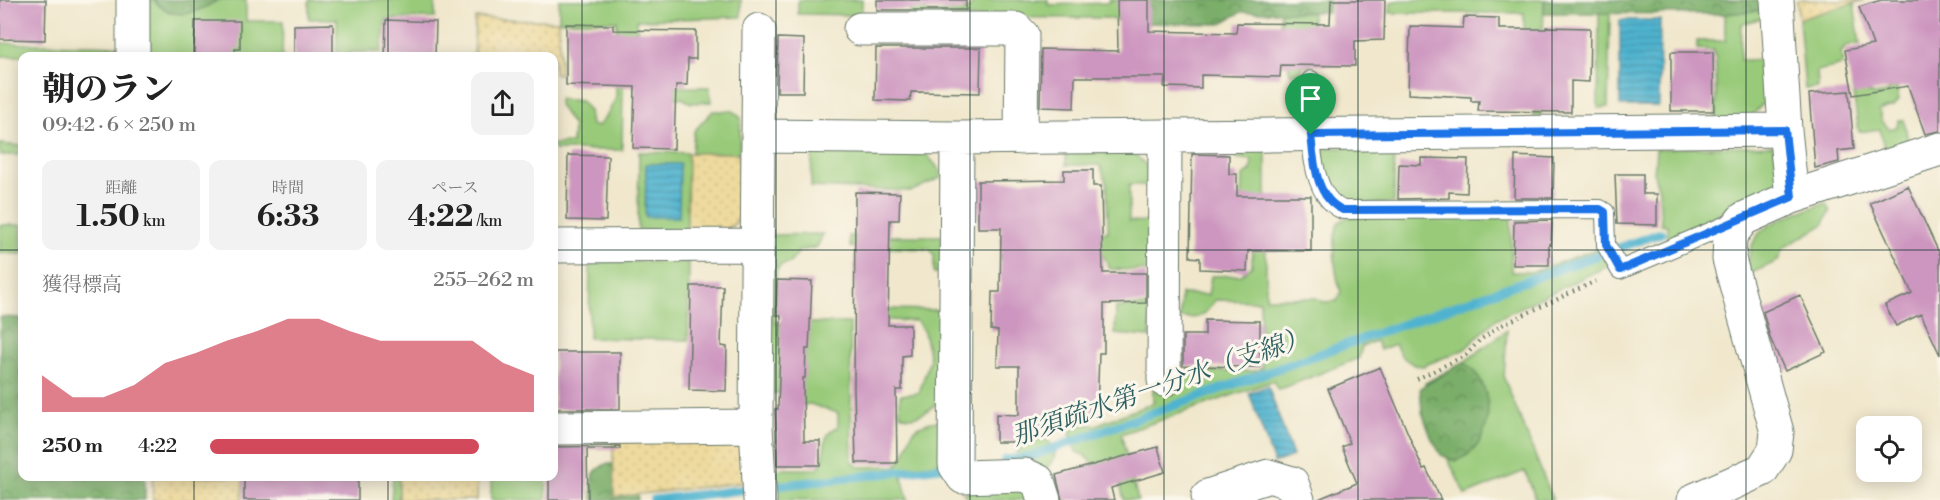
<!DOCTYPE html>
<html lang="ja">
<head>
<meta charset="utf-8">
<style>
	body { margin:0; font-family:"Libre Bodoni","Noto Serif JP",serif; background:#f2f2f2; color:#222; height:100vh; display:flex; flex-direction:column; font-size:22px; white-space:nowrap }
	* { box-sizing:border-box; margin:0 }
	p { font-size:20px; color:#767676 }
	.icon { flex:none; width:33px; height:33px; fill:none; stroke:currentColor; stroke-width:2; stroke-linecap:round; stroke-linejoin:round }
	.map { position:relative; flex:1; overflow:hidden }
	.details { position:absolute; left:18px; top:52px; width:540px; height:429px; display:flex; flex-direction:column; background:#fff; border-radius:12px; box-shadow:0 3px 15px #0003 }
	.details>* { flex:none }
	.buttons { position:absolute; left:1856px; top:416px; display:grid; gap:12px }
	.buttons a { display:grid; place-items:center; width:66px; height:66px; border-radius:12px; background:#fff; box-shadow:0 3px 15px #0003; font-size:30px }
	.pin { position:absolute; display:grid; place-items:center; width:51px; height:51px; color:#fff; margin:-62px -26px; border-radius:50% 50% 50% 0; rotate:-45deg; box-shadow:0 0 6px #0007 }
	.pin .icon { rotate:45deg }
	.round { display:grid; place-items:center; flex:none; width:63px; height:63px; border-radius:12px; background:#f2f2f2 }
	.head { display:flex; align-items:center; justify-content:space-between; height:102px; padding:0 24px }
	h1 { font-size:33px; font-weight:800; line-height:45px }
	.metrics { display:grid; grid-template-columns:repeat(3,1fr); gap:9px; height:102px; padding:6px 24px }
	.metrics div { display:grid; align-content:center; border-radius:12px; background:#f2f2f2; text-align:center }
	.metrics b { font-size:30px; font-weight:800 }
	.metrics small { font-size:16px; font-weight:400 }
	.metrics p { font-size:16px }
	.chart { height:168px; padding:12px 24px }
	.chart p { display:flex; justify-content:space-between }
	.chart svg { width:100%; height:108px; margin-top:6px; fill:#d1495b; opacity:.7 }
	ul { padding:0 24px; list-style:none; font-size:20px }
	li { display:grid; grid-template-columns:96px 72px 1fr; align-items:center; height:45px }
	li i { height:15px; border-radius:8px; background:#d1495b }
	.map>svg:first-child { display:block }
</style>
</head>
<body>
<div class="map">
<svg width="1940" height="500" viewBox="0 0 1940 500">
	<defs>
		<pattern id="forest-crowns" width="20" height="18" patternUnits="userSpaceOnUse" patternTransform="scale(1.5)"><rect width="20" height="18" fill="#7aae69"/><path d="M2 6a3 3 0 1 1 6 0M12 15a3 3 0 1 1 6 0" fill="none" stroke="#638f57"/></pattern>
		<pattern id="sand-dots" width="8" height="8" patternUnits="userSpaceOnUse" patternTransform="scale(1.5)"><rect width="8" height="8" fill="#eeda9e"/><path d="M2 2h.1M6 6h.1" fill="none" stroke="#ccbc89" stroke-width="1.8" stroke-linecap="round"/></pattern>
		<pattern id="water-rules" width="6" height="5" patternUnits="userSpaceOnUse" patternTransform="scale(1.5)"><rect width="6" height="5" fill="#50b3cf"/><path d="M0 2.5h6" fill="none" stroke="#4293a9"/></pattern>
	</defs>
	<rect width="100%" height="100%" fill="#fbf7ec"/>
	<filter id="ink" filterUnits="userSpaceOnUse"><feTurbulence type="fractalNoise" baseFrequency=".0167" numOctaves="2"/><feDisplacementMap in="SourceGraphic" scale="12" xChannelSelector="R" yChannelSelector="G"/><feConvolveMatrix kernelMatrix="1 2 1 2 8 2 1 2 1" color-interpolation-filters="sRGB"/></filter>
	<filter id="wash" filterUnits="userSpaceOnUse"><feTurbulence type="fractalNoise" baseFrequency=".008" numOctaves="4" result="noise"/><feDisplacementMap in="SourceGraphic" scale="24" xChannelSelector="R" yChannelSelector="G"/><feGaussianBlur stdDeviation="1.35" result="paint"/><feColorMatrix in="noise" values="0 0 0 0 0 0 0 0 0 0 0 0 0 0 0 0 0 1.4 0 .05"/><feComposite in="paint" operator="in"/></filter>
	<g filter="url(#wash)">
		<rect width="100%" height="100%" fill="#f0e7cc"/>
		<path fill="#98ca79" stroke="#5c8456" stroke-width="1.5" d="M146 0H246V21H283L282 57H146Z
			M309 0H435V18L386 19 381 52H351L347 57H337V19H309Z
			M559 0H741V17L637 20V86H623L622 150H554V144L572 143 573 126 559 105V99L581 101 589 111 591 125 598 126 607 115 616 98 617 21H559Z
			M798 0H862V15L798 14Z
			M910 0 929 13 963 12 970 8 974 0H1048V5L1108 3 1110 0H1124L1128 23 1107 18 910 17Z
			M1401 0H1544L1541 117H1534L1535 89 1524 87V13H1390L1391 2Z
			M1854 3 1860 44 1846 46 1841 53 1843 65 1817 71 1818 88 1805 89 1799 19Z
			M1763 10V18L1741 24 1740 60H1769L1771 95 1748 120H1716V62L1714 50 1697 49V41H1725V14Z
			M1280 12 1312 13 1311 66H1301V73H1290L1287 59 1281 53Z
			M1599 13H1610L1608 107 1598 108Z
			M0 43 118 46V57L0 56Z
			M1891 59 1899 100 1894 106 1879 110 1882 121 1889 129 1897 127 1898 120H1904L1909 146 1885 154 1880 129 1859 132 1852 86 1874 95 1887 93 1891 88Z
			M642 87H710L711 102 691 103 682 98 640 97Z
			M713 111H733L741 118 739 153H692L694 131Z
			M0 144 22 146V155H0Z
			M1773 145 1780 178 1772 188 1714 216 1699 229 1667 242V225L1661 224 1659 190 1654 175 1656 149Z
			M1394 147V203L1345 204 1329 191 1322 159 1324 148Z
			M1266 148V298H1316L1324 302 1337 301 1341 292C1334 271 1332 244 1338 223L1347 217H1511V272H1533L1602 247 1610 265 1496 319 1465 349 1423 366 1414 365 1401 356 1395 344 1380 350 1376 341 1362 346 1359 358 1278 390 1273 381 1121 434 1138 500H1124L1119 479 1103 474 1084 455 1076 452 1070 434 1074 424 1096 425 1153 403V390L1179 371H1255L1262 368 1260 301 1215 300C1204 317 1200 319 1180 318L1181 294 1208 295 1211 276 1241 275 1252 266V223L1241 221 1243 176 1251 171 1252 160 1236 158 1237 149Z
			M639 152 688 153 687 231 638 230Z
			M812 152 926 154 940 170 942 177 912 191 811 187Z
			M1066 152H1132L1148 167 1153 185H1129V221L1151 222 1150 271 1110 269 1105 258 1085 244V232H1108L1107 184 1100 165H1066Z
			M1826 203 1830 212 1823 225 1783 248 1778 261 1747 275C1748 262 1749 246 1758 235 1770 219 1807 210 1826 203Z
			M0 225H22V254L0 253Z
			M823 234 817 247 799 251 790 263 781 265 776 271 775 323H850L852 461 858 467 896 466C917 445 898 427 937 421L942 424V461L934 464 908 467 902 477 908 500H774L772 469H818C831 452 816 437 838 427V413L810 404 796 406V393H770L771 235Z
			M849 236H943L942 273H934V254L929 249 850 247Z
			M590 261 689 262 688 340 589 338Z
			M1150 306V337L1115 334 1116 307Z
			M883 309 942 310V399C931 409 914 423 900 414V395L919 393 930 359 924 332 917 321 884 320Z
			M1507 330 1504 378 1553 500H1536L1525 471 1465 495C1454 468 1419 410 1425 383L1464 362Z
			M1044 437C1056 447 1060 457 1046 468L1019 464 1017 450 1035 439Z
			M393 477H399V500H391Z
			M491 477H546V500H491Z
			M1019 485 1033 500H968L967 496 963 493Z"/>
		<path fill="url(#forest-crowns)" stroke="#4c764e" stroke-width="1.5" d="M154 0H218C197 13 172 23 154 0Z
			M1124 0H1329L1328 12H1241L1220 24 1128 23Z
			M1544 0H1763V10L1725 14 1544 13Z
			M0 317 22 318V477H145V500H0Z
			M1464 362C1467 365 1472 368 1475 372 1497 399 1491 450 1455 461L1441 455 1431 437 1422 412 1420 388Z
			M606 464H619L638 490V500H593C591 482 588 473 606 464Z"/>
		<path fill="url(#sand-dots)" stroke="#868c69" stroke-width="1.5" d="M1797 0H1864L1799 19Z
			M475 18 559 21 560 74 554 73V57H474Z
			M688 153H739V219L726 232 687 231Z
			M732 438 745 454 746 482 614 497 613 441Z
			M153 477H243L242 500H153Z
			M399 477H477V500H399Z"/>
		<path fill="url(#water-rules)" stroke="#387882" stroke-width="1.5" d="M1620 20H1660L1659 106H1620Z
			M646 164H680L679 217H645Z
			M1268 386 1293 456 1274 463 1249 393Z"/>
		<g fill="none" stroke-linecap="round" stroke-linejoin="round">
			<path stroke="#50b3cf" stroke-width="9" d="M1005 460 1026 458 1661 233
				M654 500 950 466"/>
		</g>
		<g id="blocks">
			<path fill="#cd96c0" d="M0 0H46L45 40 0 39Z
				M877 0H966V10H877Z
				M1117 0H1149V31L1236 33 1237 23 1330 24 1331 0H1385L1384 40 1355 41V66L1281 65 1280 77 1201 75V88L1164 87 1165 77H1075L1074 108 1040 107 1041 49 1118 51Z
				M1881 0H1940V131L1925 134 1908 86 1853 95 1845 50 1873 45 1859 7Z
				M1464 17 1499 18V29H1546V27L1590 28 1589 82 1571 81V112L1478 111 1479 101H1471V97L1408 94 1410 26 1463 28Z
				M386 20 436 22 435 57H385Z
				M195 21H240V49H235V57H194Z
				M333 24V57H294V25Z
				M566 24 613 25V30L696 31V59H688L687 85H676L674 149 633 148 635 87 566 85Z
				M778 38 804 39 803 92H777Z
				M876 48H981L980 93 911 92 910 101 875 100Z
				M1671 52H1713L1714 111H1671Z
				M1849 91 1854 149 1838 151 1839 162 1815 168 1809 94Z
				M1192 154 1229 155V174H1237V196H1311V251H1248L1247 271 1200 269V258L1190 257Z
				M568 155 608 156 606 221 567 220Z
				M1515 156 1554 158 1553 198H1514Z
				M1421 158 1468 159 1467 193 1449 192V198L1398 199 1399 164 1421 165Z
				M1064 170H1093V186H1101L1103 273H1146V303L1104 304V353H1099L1097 415H1059V430H1025V442H996V414L1019 415V366H997L998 331 991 330 992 292H1000L1001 228H978V181L1064 180Z
				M1615 174H1643V194H1657V225L1617 224Z
				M1908 186 1940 255V355L1921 314 1896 326 1885 305 1912 293 1870 203Z
				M855 192 900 193 899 220H890L888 325H910V355L902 356V390H896L897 463H856L854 389Z
				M1552 220 1551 245 1549 244V265H1513L1514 221Z
				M777 280 812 281 809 349H806L805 378H803L804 441H820V465H777L775 409H778L781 315H776Z
				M691 286H723L721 346 727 347 726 391 689 390Z
				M1800 295 1826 352 1785 371 1770 338 1763 312Z
				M1205 320 1260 321V367L1183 366V335H1205Z
				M554 352H620V409H554Z
				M1380 367 1423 469 1426 468 1441 500H1316L1357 483 1342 447 1350 443 1328 389Z
				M620 446V449H587L588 500H549V477H554V447Z
				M1158 447 1165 472 1111 488 1114 500H1062L1056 475Z
				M244 477H358V500H244Z"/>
		</g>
	</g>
	<g filter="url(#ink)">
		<use href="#blocks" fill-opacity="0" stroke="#687869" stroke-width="1.5"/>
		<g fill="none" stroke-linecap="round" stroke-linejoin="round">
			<g stroke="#687869" stroke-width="20">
				<path id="service" d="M1311 80C1311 115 1304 194 1343 210L1600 209 1605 212 1606 245 1620 270 1736 221"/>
			</g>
			<g stroke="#687869" stroke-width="35">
				<path id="minor" d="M133 0V57
					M1777 0 1785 130 1792 197
					M860 29H1016L1022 35 1021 138
					M758 136 759 30
					M957 138 955 465 963 477 1025 475 1038 481 1044 500
					M554 246 756 245
					M1164 380 1165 136
					M756 426 760 500
					M554 428 756 426 758 136 957 138 1785 130
					M1208 496 1269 476 1292 483 1298 500
					M1694 500 1762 470 1775 450 1777 432 1729 259 1730 236 1743 219 1792 197 1940 149"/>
			</g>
			<path stroke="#687869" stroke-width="4" stroke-dasharray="1.5 4.5" stroke-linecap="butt" d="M1417 379 1466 355 1480 340 1502 325 1598 280"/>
			<use href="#service" stroke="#fff" stroke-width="18"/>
			<use href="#minor" stroke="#fff" stroke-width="33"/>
		</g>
	</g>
	<g fill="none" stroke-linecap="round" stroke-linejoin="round" filter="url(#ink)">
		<g stroke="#fff" stroke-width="12">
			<path id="route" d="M1785 130 1792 197 1620 270 1606 245 1605 212 1600 209 1343 210C1315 198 1314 161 1311 135Z"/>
		</g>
		<use href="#route" stroke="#1a73e8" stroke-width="8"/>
	</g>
	<path fill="none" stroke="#1f3d34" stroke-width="1.5" stroke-opacity="0.55" d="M194 0V57M388 0V57M582 0V500M776 0V500M970 0V500M1164 0V500M1358 0V500M1552 0V500M1746 0V500M0 250H22M554 250H1940M194 477V500M388 477V500"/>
	<g text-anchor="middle" stroke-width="6" stroke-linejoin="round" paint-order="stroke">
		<g font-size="26" font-style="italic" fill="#2e6062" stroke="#fbf7ec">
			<text transform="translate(1160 386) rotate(-19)" y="9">那須疏水第一分水（支線）</text>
		</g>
	</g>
</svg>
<div class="buttons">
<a><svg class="icon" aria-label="locate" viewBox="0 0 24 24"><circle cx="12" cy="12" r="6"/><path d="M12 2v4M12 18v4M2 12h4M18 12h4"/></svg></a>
</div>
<div class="pin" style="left:1311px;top:135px;background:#1e9e55"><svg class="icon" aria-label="arrive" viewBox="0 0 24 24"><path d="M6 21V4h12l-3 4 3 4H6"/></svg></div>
<section class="details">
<div class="head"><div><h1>朝のラン</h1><p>09:42 · 6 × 250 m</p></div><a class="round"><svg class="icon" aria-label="share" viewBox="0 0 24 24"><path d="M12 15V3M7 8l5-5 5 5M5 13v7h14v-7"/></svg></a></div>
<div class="metrics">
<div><p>距離</p><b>1.50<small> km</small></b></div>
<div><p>時間</p><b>6:33</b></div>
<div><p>ペース</p><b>4:22<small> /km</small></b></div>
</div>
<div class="chart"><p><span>獲得標高</span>255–262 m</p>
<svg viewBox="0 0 160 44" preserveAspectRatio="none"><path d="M0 44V29L10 38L20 38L30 33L40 24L50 20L60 15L70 11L80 6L90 6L100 11L110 15L120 15L130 15L140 15L150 24L160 29V44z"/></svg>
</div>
<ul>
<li><b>250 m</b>4:22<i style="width:83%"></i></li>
</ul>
</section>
</div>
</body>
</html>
